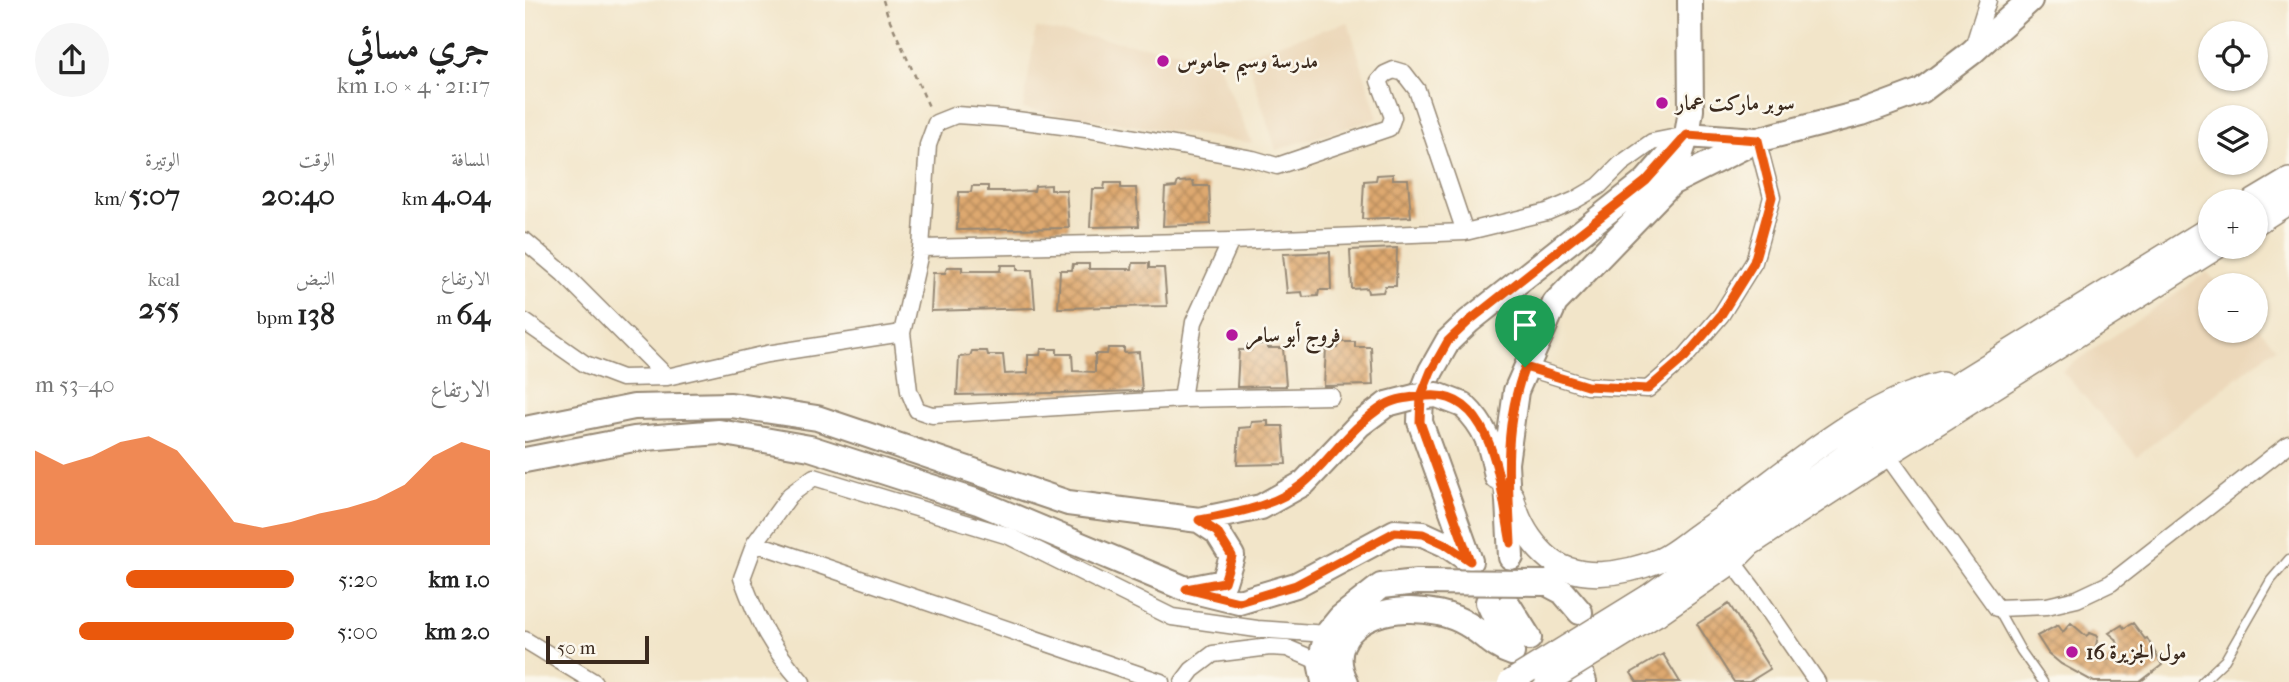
<!DOCTYPE html>
<html lang="ar">
<head>
<meta charset="utf-8">
<style>
	body { margin:0; font-family:"IM FELL French Canon",Amiri,serif; background:#f6f6f6; color:#222; direction:rtl; height:100vh; display:flex; flex-direction:column; font-size:26px; white-space:nowrap }
	* { box-sizing:border-box; margin:0 }
	p { font-size:23px; color:#767676 }
	.icon { flex:none; width:38px; height:38px; fill:none; stroke:currentColor; stroke-width:2; stroke-linecap:round; stroke-linejoin:round }
	.map { position:relative; flex:1; overflow:hidden; direction:ltr }
	.panel { display:flex; flex-direction:column; background:#fff; width:525px }
	.panel>* { flex:none }
	.fabs { position:absolute; left:1673px; top:21px; display:grid; gap:14px }
	.fabs a { display:grid; place-items:center; width:70px; height:70px; border-radius:50%; background:#fff; box-shadow:0 2px 5px #0004; font-size:35px }
	.scale { position:absolute; left:21px; bottom:18px; width:103px; box-sizing:border-box; padding-left:7px; border:4px solid #3b2a1e; border-top:0; font-size:19px; line-height:24px; white-space:nowrap; color:#3b2a1e; -webkit-text-stroke:5px #fbf7ec; paint-order:stroke }
	.pin { position:absolute; display:grid; place-items:center; width:60px; height:60px; color:#fff; margin:-72px -30px; border-radius:50% 50% 50% 0; rotate:-45deg; box-shadow:0 0 7px #0007 }
	.pin .icon { rotate:45deg }
	.round { display:grid; place-items:center; flex:none; width:74px; height:74px; border-radius:37px; background:#f6f6f6 }
	.headline { display:flex; align-items:center; justify-content:space-between; height:119px; padding:0 35px }
	h1 { font-size:38px; font-weight:800; line-height:52px }
	.metrics { display:grid; grid-template-columns:repeat(3,1fr); gap:10px; height:119px; padding:7px 35px }
	.metrics div { display:grid; align-content:center }
	.metrics b { font-size:30px; font-weight:800 }
	.metrics small { font-size:19px; font-weight:400 }
	.metrics p { font-size:19px }
	.chart { height:196px; padding:14px 35px }
	.chart p { display:flex; justify-content:space-between }
	.chart svg { width:100%; height:126px; margin-top:7px; fill:#ea580c; opacity:.7 }
	ul { padding:0 35px; list-style:none; font-size:23px }
	li { display:grid; grid-template-columns:112px 84px 1fr; align-items:center; height:52px }
	li i { height:18px; border-radius:9px; background:#ea580c }
	main { display:flex; flex:1; min-height:0 }
	.map>svg:first-child { display:block }
</style>
</head>
<body>
<main>
<div class="map">
<svg width="1764" height="682" viewBox="0 0 1764 682">
	<defs>
		<pattern id="building-cross-hatch" width="8" height="8" patternUnits="userSpaceOnUse" patternTransform="scale(1.75)"><rect width="8" height="8" fill="#dea96f"/><path d="M0 0l8 8M0 8l8-8" fill="none" stroke="#b58a5b"/></pattern>
	</defs>
	<rect width="100%" height="100%" fill="#fbf7ec"/>
	<filter id="ink" filterUnits="userSpaceOnUse"><feTurbulence type="fractalNoise" baseFrequency=".0143" numOctaves="2"/><feDisplacementMap in="SourceGraphic" scale="14" xChannelSelector="R" yChannelSelector="G"/><feConvolveMatrix kernelMatrix="1 2 1 2 8 2 1 2 1" color-interpolation-filters="sRGB"/></filter>
	<filter id="wash" filterUnits="userSpaceOnUse"><feTurbulence type="fractalNoise" baseFrequency=".00686" numOctaves="4" result="noise"/><feDisplacementMap in="SourceGraphic" scale="28" xChannelSelector="R" yChannelSelector="G"/><feGaussianBlur stdDeviation="1.57" result="paint"/><feColorMatrix in="noise" values="0 0 0 0 0 0 0 0 0 0 0 0 0 0 0 0 0 1.4 0 .05"/><feComposite in="paint" operator="in"/></filter>
	<g filter="url(#wash)">
		<rect width="100%" height="100%" fill="#f2e5c9"/>
		<path fill="#ecd8ba" d="M823 22 853 118 751 150 721 54Z
			M511 28 691 58 727 143 498 109Z
			M1682 272 1694 285H1685V331H1731V325L1751 347 1612 456 1537 371Z"/>
		<g id="blocks">
			<path fill="url(#building-cross-hatch)" d="M868 174V179H883L886 217 837 219 839 181 851 180 852 175Z
				M668 181 669 186H684L686 224 638 226 640 188 651 187 653 182Z
				M580 183H596V188H611L614 226 565 227 567 189H579Z
				M526 185V190H541L544 228 432 230 434 192H446L447 186H463V191H478V192L509 191 510 186Z
				M872 248 871 286H860L858 292 843 293 842 288 827 289 825 250Z
				M805 252 806 290H794L793 296 778 297 777 292 762 293 758 254Z
				M608 263H624V268H639L642 306 533 308 535 270H547L548 264H564V269H607Z
				M476 265H492V270H507L510 308 406 311 408 273H420L422 267H437V271H475Z
				M815 342H830V347H846L848 385 799 386 801 348H813Z
				M727 344H742L743 348H758L761 386 712 387 714 350H726Z
				M583 348H599V353L614 352 617 391 432 395 434 357 445 356 447 351H462L463 355H478L480 374 503 373V355H515L516 349H532V354H547L548 371 570 372V354H582Z
				M743 421V426H758L761 464 712 465 714 428 726 427 727 422Z
				M1204 604 1245 669 1224 682H1209L1172 624Z
				M1546 623 1561 636 1565 633 1573 636 1570 650 1574 657 1582 660 1590 657 1594 647 1591 639 1584 633 1597 625 1599 628 1608 623 1620 639 1622 638 1637 665 1615 682H1569L1536 664 1523 653 1512 636 1533 625 1538 632Z
				M1138 654 1155 682H1112L1106 673Z"/>
		</g>
	</g>
	<g filter="url(#ink)">
		<use href="#blocks" fill-opacity="0" stroke="#968874" stroke-width="2"/>
		<g fill="none" stroke-linecap="round" stroke-linejoin="round">
			<g stroke="#968874" stroke-width="11">
				<path id="lane" d="M1472 608 1496 651 1518 682
					M1677 682 1700 660 1746 580 1764 559"/>
			</g>
			<g stroke="#968874" stroke-width="19">
				<path id="street" d="M1447 51 1463 0
					M0 241 39 274 142 377
					M396 248 706 241 940 232 1022 212 1050 200 1074 186 1096 164 1127 142 1162 135
					M0 322 60 364 97 378 142 377 242 354 377 333
					M1000 367 1062 386 1123 389 1160 357 1196 315 1229 262 1247 197 1232 140
					M806 396 657 399 407 415 392 410 384 391 377 333 396 248 403 145 411 123 431 115 476 118 561 129 728 159 752 166 864 128 868 117 854 81 860 74 869 70 879 73 892 90 940 232
					M657 399 669 322 706 241
					M1357 448 1472 608 1522 606 1552 599 1586 583 1764 444
					M230 543 636 682
					M1203 556 1228 589 1292 682
					M0 640 69 682
					M277 682C246 647 233 622 217 578L230 543 265 495 289 477 484 536 647 617 732 629 802 634
					M658 682 667 670 688 654 745 647 762 648 795 662"/>
			</g>
			<g stroke="#968874" stroke-width="26">
				<path id="secondary" d="M1729 201 1764 180
					M1731 223 1764 202
					M987 496C992 519 1003 539 1020 555 1050 584 1100 574 1135 560 1149 554 1162 542 1175 533 1228 498 1276 455 1330 422 1358 405 1386 392 1417 384
					M1124 596 1345 438 1685 228
					M1132 614 1207 562 1225 544 1363 454 1692 247"/>
			</g>
			<g stroke="#968874" stroke-width="28">
				<path id="primary" d="M1162 135 1231 140
					M1146 183 1232 140 1337 113 1396 91 1446 53 1505 0
					M938 405C962 428 966 445 972 477
					M0 429 109 407 206 405 292 418 543 503 674 520 736 507 779 483 834 425 862 404
					M0 460 109 439 194 432 285 448 453 502 661 589 714 602 771 585 870 532 898 534 920 544 945 561
					M986 557 981 463 991 391 1030 303 1146 183 1162 135 1166 110 1165 0
					M945 561 895 422 896 396 906 371 923 341 944 321 1121 181 1154 143
					M1021 583 1038 592 1055 612
					M668 588 699 582 707 556 692 532 674 520
					M963 602 987 653
					M984 606 1004 638
					M1057 676 1059 682
					M799 682 795 662 802 634 815 618 856 586 892 582
					M821 682C812 665 812 647 825 632 852 603 910 605 942 624 958 633 968 647 987 653"/>
			</g>
			<path stroke="#968874" stroke-width="2.5" stroke-dasharray="5 5" stroke-linecap="butt" d="M358 0 363 16 405 109"/>
			<use href="#lane" stroke="#fff" stroke-width="8"/>
			<use href="#street" stroke="#fff" stroke-width="16"/>
			<use href="#secondary" stroke="#fff" stroke-width="23"/>
			<use href="#primary" stroke="#fff" stroke-width="24"/>
			<g stroke="#968874" stroke-width="26" stroke-linecap="butt">
				<path id="secondary-bridge" d="M985 682 1124 596
					M1022 682 1132 614"/>
			</g>
			<g stroke="#968874" stroke-width="28" stroke-linecap="butt">
				<path id="primary-bridge" d="M862 404 889 397 912 395 938 405
					M892 582 1021 583"/>
			</g>
			<use href="#secondary-bridge" stroke="#fff" stroke-width="23"/>
			<use href="#primary-bridge" stroke="#fff" stroke-width="24"/>
		</g>
	</g>
	<g fill="none" stroke-linecap="round" stroke-linejoin="round" filter="url(#ink)">
		<g stroke="#fff" stroke-width="14">
			<path id="route" d="M1000 367C978 424 983 483 986 543 976 495 971 389 902 396 889 397 871 398 860 405 836 420 817 443 798 464 792 470 786 478 779 483 749 507 711 513 674 520L692 532 707 556 699 582 661 589 714 602 771 585 870 532 898 534 920 544 945 561 895 422 896 396 906 371 923 341 944 321 1121 181 1162 135 1233 140 1247 197 1229 262 1196 315 1160 357 1123 389 1062 386 1000 367"/>
		</g>
		<use href="#route" stroke="#ea580c" stroke-width="9"/>
	</g>
	<g fill="#b5179e" stroke="#fbf7ec" stroke-width="2.5">
		<circle cx="638" cy="61" r="7"/>
		<circle cx="1137" cy="103" r="7"/>
		<circle cx="707" cy="335" r="7"/>
		<circle cx="1547" cy="652" r="7"/>
	</g>
	<g text-anchor="middle" stroke-width="5" stroke-linejoin="round" paint-order="stroke">
		<g font-size="21" font-weight="bold" fill="#3b2a1e" stroke="#fbf7ec" text-anchor="start">
			<text x="652" y="68">مدرسة وسيم جاموس</text>
			<text x="1151" y="110">سوبر ماركت عمار</text>
			<text x="721" y="342">فروج أبو سامر</text>
			<text x="1561" y="659">مول الجزيرة 16</text>
		</g>
	</g>
</svg>
<div class="fabs">
<a><svg class="icon" aria-label="locate" viewBox="0 0 24 24"><circle cx="12" cy="12" r="6"/><path d="M12 2v4M12 18v4M2 12h4M18 12h4"/></svg></a>
<a><svg class="icon" aria-label="layers" viewBox="0 0 24 24"><path d="M12 4l9 5-9 5-9-5zM3 14l9 5 9-5"/></svg></a>
<a>+</a>
<a>−</a>
</div>
<div class="scale">50 m</div>
<div class="pin" style="left:1000px;top:367px;background:#1e9e55"><svg class="icon" aria-label="arrive" viewBox="0 0 24 24"><path d="M6 21V4h12l-3 4 3 4H6"/></svg></div>
</div>
<section class="panel">
<div class="headline"><div><h1>جري مسائي</h1><p>21:17 · 4 × 1.0 km</p></div><a class="round"><svg class="icon" aria-label="share" viewBox="0 0 24 24"><path d="M12 15V3M7 8l5-5 5 5M5 13v7h14v-7"/></svg></a></div>
<div class="metrics">
<div><p>المسافة</p><b>4.04<small> km</small></b></div>
<div><p>الوقت</p><b>20:40</b></div>
<div><p>الوتيرة</p><b>5:07<small> /km</small></b></div>
</div>
<div class="metrics">
<div><p>الارتفاع</p><b>64<small> m</small></b></div>
<div><p>النبض</p><b>138<small> bpm</small></b></div>
<div><p>kcal</p><b>255</b></div>
</div>
<div class="chart"><p><span>الارتفاع</span>40–53 m</p>
<svg viewBox="0 0 160 44" preserveAspectRatio="none"><path d="M0 44V11L10 16L20 13L30 8L40 6L50 11L60 23L70 36L80 38L90 36L100 33L110 31L120 28L130 23L140 13L150 8L160 11V44z"/></svg>
</div>
<ul>
<li><b>1.0 km</b>5:20<i style="width:65%"></i></li>
<li><b>2.0 km</b>5:00<i style="width:83%"></i></li>
</ul>
</section>
</main>
</body>
</html>
